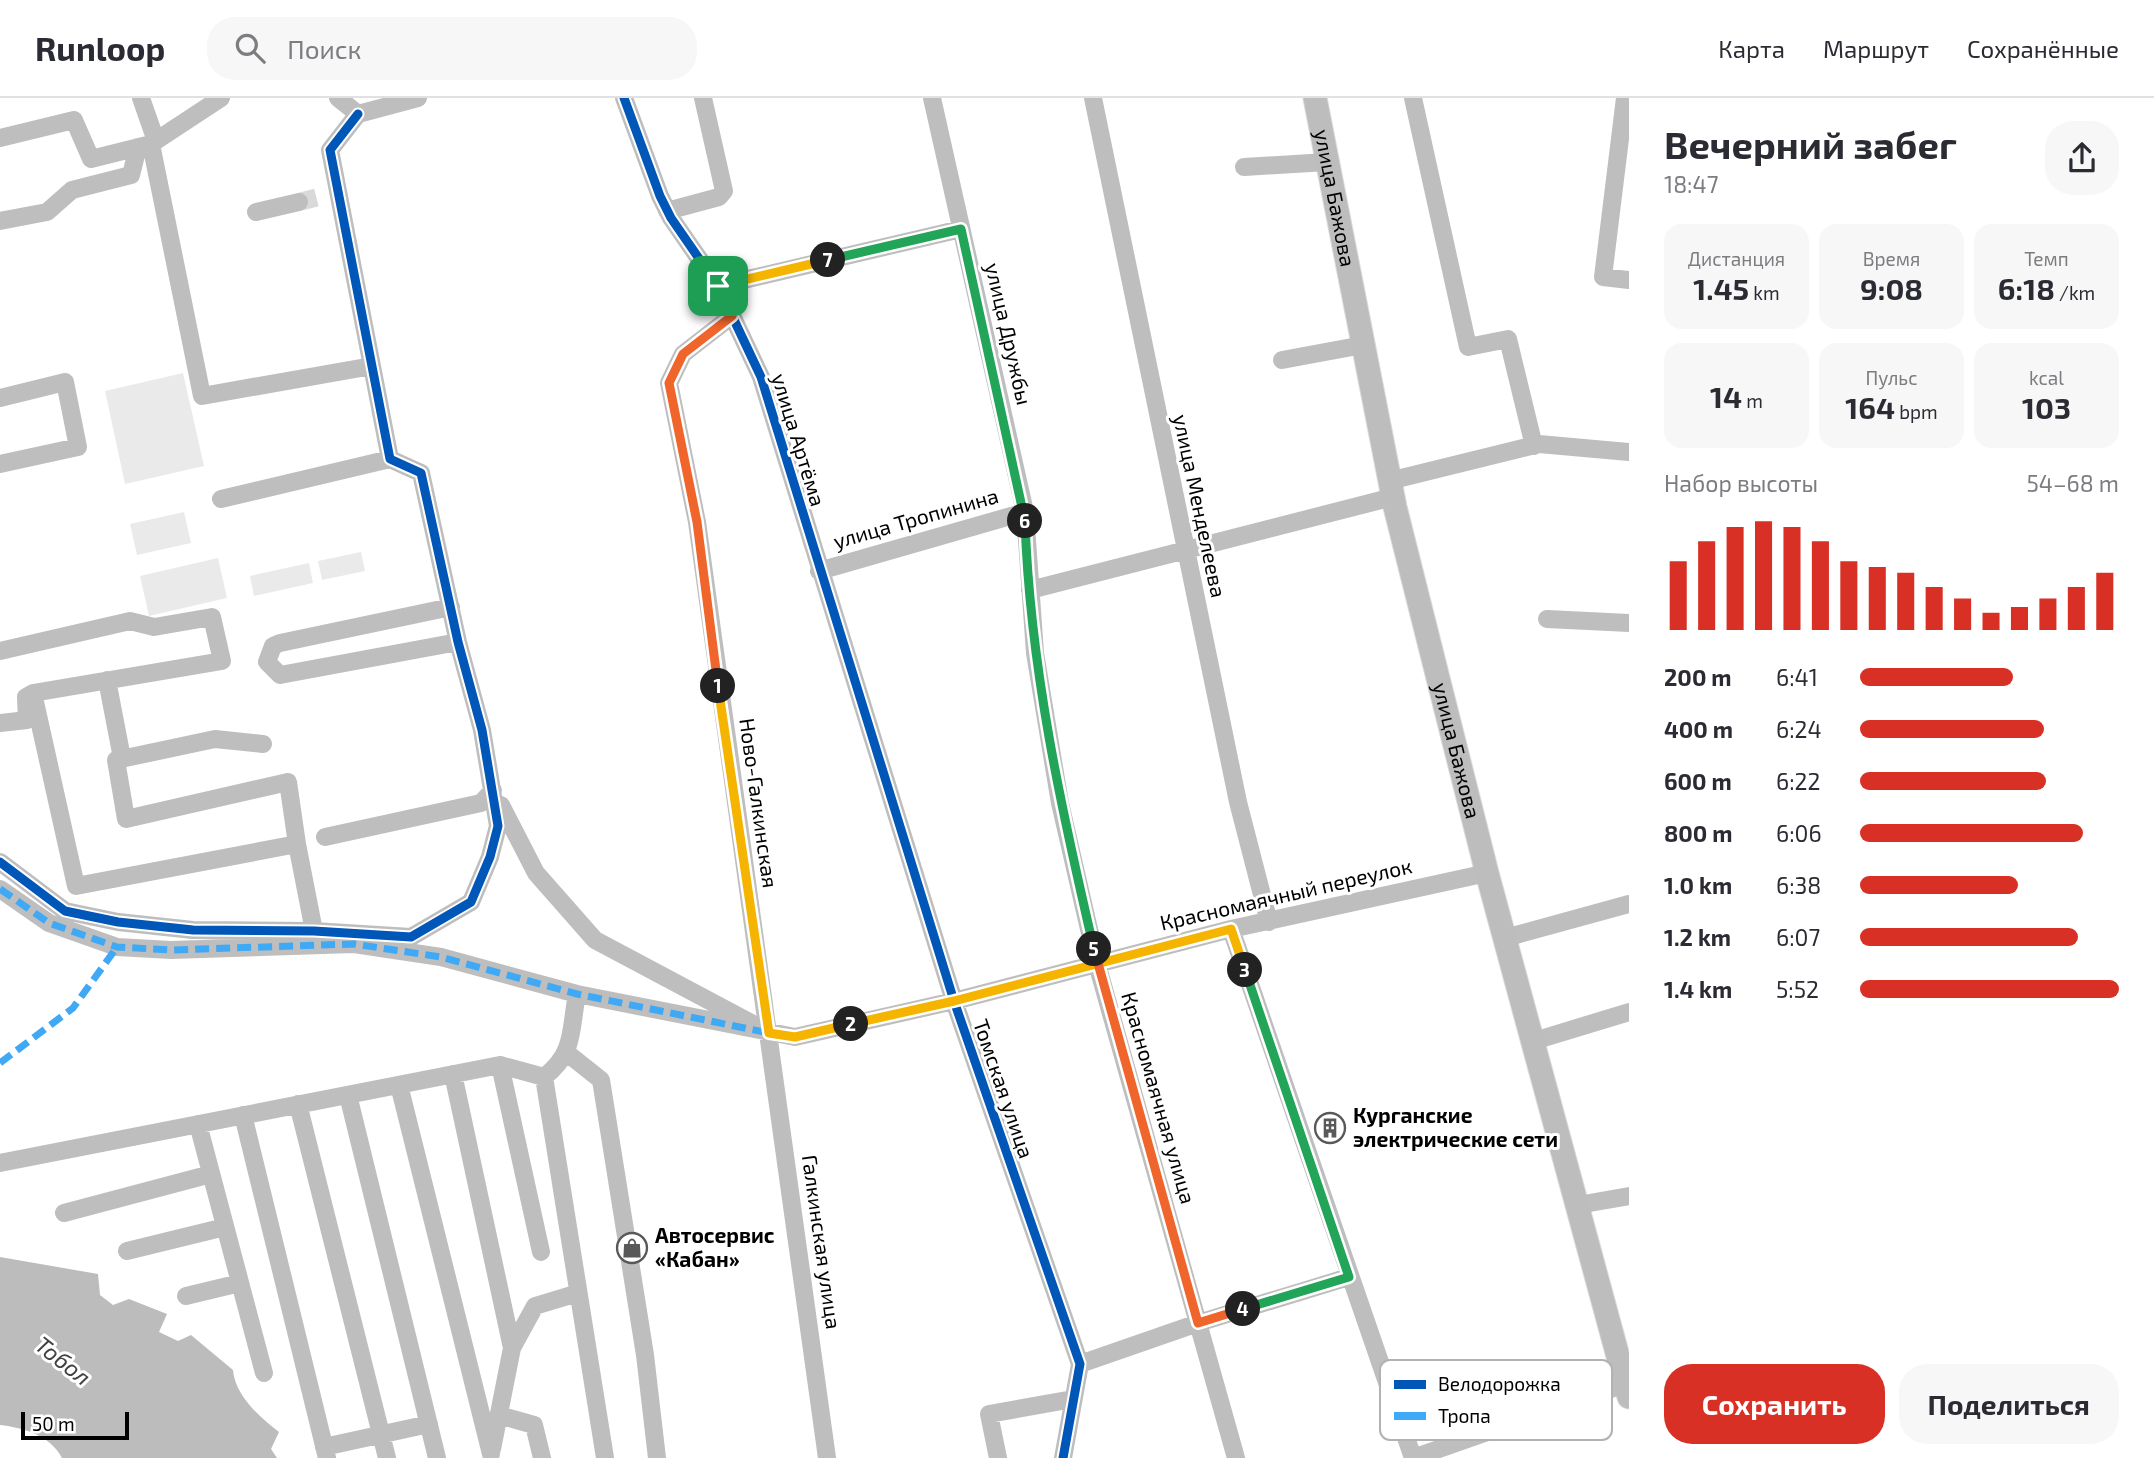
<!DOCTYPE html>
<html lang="ru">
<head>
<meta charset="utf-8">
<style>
	body { margin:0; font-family:"Exo 2",sans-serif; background:#f7f7f7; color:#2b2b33; height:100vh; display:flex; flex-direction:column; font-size:26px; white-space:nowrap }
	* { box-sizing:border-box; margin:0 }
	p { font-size:23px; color:#7c7c81 }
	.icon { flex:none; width:38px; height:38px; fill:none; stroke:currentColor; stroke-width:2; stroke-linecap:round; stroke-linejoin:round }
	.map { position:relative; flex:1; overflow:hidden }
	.drawer { display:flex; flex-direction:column; background:#fff; width:525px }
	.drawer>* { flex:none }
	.scale { position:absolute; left:21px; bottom:18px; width:108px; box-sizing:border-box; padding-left:7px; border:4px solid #000; border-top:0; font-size:19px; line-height:24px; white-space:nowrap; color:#000; -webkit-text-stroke:5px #fff; paint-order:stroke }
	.pin { position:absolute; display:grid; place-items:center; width:60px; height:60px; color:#fff; margin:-30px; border-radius:14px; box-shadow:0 4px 10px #0006 }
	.km { position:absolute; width:35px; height:35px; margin:-18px; border-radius:50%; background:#222; color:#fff; font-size:19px; line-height:35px; text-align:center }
	.round { display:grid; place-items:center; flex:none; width:74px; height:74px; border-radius:28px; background:#f7f7f7 }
	.summary { display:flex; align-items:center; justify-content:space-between; height:119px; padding:0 35px }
	h1 { font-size:38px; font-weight:700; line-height:52px }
	.stats { display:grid; grid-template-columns:repeat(3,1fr); gap:10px; height:119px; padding:7px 35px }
	.stats div { display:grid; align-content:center; border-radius:18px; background:#f7f7f7; text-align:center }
	.stats b { font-size:30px; font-weight:700 }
	.stats small { font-size:19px; font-weight:400 }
	.stats p { font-size:19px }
	.chart { height:196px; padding:14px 35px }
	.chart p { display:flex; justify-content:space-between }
	.chart svg { width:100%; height:126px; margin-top:7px; stroke:#d93025; stroke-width:6 }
	.cta { display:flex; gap:14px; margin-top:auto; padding:14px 35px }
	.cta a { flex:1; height:80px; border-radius:28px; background:#d93025; color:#fff; font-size:28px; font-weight:700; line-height:80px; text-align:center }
	.cta a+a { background:#f7f7f7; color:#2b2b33 }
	ul { padding:0 35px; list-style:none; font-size:23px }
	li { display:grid; grid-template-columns:112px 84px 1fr; align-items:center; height:52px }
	li i { height:18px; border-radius:9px; background:#d93025 }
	header { display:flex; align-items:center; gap:42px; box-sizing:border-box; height:98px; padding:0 35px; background:#fff; border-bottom:2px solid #e1e1e2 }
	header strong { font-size:33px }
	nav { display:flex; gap:38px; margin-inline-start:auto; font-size:24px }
	.search { width:490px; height:63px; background:#f7f7f7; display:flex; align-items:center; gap:18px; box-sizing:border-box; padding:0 24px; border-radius:28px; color:#7c7c81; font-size:26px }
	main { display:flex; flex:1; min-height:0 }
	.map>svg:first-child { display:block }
</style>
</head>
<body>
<header>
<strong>Runloop</strong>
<div class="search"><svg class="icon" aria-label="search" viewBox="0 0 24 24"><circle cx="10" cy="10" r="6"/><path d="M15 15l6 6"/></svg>Поиск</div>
<nav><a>Карта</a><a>Маршрут</a><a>Сохранённые</a></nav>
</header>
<main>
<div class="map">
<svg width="1629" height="1360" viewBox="0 0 1629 1360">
	<rect width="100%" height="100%" fill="#fff"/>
	<path fill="#eaeaea" d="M183 275 204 368 125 386 105 293Z
		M184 414 191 445 137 457 130 426Z
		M361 454 365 473 322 482 318 463Z
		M218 460 227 500 149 518 140 478Z
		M309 465 313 485 254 498 250 478Z"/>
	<path fill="#bcbcbc" d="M0 1159 98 1176 100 1197 113 1207 129 1201 167 1216 159 1234 178 1243 191 1237 233 1272C235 1297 259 1319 279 1334L271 1351 277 1360H62C50 1337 24 1330 0 1327Z"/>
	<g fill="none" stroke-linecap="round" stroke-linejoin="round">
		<path stroke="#d9d9d9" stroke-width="18" stroke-dasharray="18 9" stroke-linecap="butt" d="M299 104 322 98"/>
		<g stroke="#dbdbdb" stroke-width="25">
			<g id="major">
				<path id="s1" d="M1315 0 1395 409 1487 775 1629 1299"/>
			</g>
		</g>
		<path stroke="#bebebe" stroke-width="18" d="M141 0 156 43
			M221 0 151 46 202 298 372 268
			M338 0 358 16
			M624 0 660 98 671 120 718 188 761 279 954 903 1080 1266 1063 1360
			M932 0 1025 414 1035 555 1060 705 1097 866 1236 1360
			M1093 0 1238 704 1269 824
			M1413 0 1468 249 1508 241 1534 348
			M1625 0 1603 179 1629 182
			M358 16 418 0
			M0 40 74 22 91 61 151 46
			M1244 69 1327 64
			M667 113 719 99 724 93 703 0
			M256 114 299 104
			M0 123 47 114 72 92 131 77 138 49
			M718 188 961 131
			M732 218 683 256 669 285 697 424 827 1360
			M1282 262 1363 247
			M0 300 65 284 78 349 0 366
			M1389 383 1539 346 1629 354
			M221 401 390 361
			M819 473 1025 414
			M1030 492 1393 399
			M451 509 280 545 273 548 267 564 280 577 458 544
			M1547 521 1629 525
			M0 553 130 523 154 529 212 519 222 563 33 595 26 599 27 622 0 625
			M107 582 122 660
			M33 595 76 788 297 746 288 684 126 721 116 662 215 641 263 646
			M501 707 536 775 595 842 751 925
			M325 739 481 705 493 692
			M297 746 314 833
			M0 764 65 813 118 824 193 832 314 833 411 839 471 804 490 759 498 728 482 632 458 544 421 375 390 361 330 52 358 16
			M0 791 49 825 117 849 171 852 354 846 441 859 577 896 795 939 954 903 1231 831 1487 775
			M1231 831 1413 1360 1625 1286
			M1505 840 1629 806
			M1534 943 1629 914
			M567 955 601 982 645 1257 657 1360
			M500 967 541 1154
			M453 976 512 1250
			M544 979 605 1360
			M399 987 491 1356
			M348 997 437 1360
			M298 1006 387 1360
			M243 1017 327 1360
			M198 1026 264 1275
			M0 1065 500 967 544 979C575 955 570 933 577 896
			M1578 1107 1629 1098
			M64 1115 211 1076
			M127 1153 225 1129
			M186 1198 240 1185
			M1080 1266 1198 1225 1349 1179
			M499 1317 534 1327 542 1360
			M324 1349 429 1326
			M492 1351 512 1250 535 1208 578 1195
			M998 1360 989 1316 1073 1301"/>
		<use href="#major" stroke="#bdbdbd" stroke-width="23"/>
		<path stroke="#3fa9f5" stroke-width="7" stroke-dasharray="14 7" stroke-linecap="butt" d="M0 791 49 825 117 849 171 852 354 846 441 859 577 896 769 935
			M0 965 73 910 117 849"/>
		<g stroke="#fff" stroke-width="13">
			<path id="cycleway" d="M624 0 660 98 671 120 718 188 761 279 954 903 1080 1266 1063 1360
				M0 764 65 813 118 824 193 832 314 833 411 839 471 804 490 759 498 728 482 632 458 544 421 375 390 361 330 52 358 16"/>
		</g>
		<use href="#cycleway" stroke="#0057b8" stroke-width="9"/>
	</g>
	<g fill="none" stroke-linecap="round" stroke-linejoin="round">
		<g stroke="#fff" stroke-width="14">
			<path id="split-1" d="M718 588 697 424 669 285 683 256 732 218 718 188"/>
		</g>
		<g stroke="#fff" stroke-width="14">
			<path id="split-2" d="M718 588 769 935 795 939 851 926"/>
		</g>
		<g stroke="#fff" stroke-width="14">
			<path id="split-3" d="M851 926 954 903 1231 831 1245 872"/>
		</g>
		<g stroke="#fff" stroke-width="14">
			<path id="split-4" d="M1243 1211 1349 1179 1245 872"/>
		</g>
		<g stroke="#fff" stroke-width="14">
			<path id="split-5" d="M1094 851 1198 1225 1243 1211"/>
		</g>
		<g stroke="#fff" stroke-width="14">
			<path id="split-6" d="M1025 423C1030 569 1061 710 1094 851"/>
		</g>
		<g stroke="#fff" stroke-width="14">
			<path id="split-7" d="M828 162 961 131 1025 423"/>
		</g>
		<g stroke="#fff" stroke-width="14">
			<path id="split-8" d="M718 188 828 162"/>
		</g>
		<use href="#split-1" stroke="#f0652b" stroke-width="9"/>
		<use href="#split-2" stroke="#f5b400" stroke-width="9"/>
		<use href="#split-3" stroke="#f5b400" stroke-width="9"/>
		<use href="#split-4" stroke="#22a559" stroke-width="9"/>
		<use href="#split-5" stroke="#f0652b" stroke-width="9"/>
		<use href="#split-6" stroke="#22a559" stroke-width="9"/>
		<use href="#split-7" stroke="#22a559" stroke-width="9"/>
		<use href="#split-8" stroke="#f5b400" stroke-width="9"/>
	</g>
	<defs>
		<g id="building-ring" transform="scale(1.575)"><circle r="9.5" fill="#fff" stroke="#595959" stroke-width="1.5"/><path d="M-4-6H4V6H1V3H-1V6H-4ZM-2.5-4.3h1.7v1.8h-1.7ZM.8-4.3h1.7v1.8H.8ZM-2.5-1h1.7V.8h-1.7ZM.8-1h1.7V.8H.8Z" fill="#595959"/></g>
		<g id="shop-ring" transform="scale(1.575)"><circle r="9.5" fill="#fff" stroke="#595959" stroke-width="1.5"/><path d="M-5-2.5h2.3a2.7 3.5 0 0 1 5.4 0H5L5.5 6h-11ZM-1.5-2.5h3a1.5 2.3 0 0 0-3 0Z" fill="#595959"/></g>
	</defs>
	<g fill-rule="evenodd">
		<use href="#building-ring" x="1330" y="1030"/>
		<use href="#shop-ring" x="632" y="1150"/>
	</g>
	<g text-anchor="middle" stroke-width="6" stroke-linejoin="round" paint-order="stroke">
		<g font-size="21" fill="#000" stroke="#fff">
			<text dy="7" stroke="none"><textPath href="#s1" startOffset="102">улица Бажова</textPath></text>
			<text transform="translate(1008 236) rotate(77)" y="7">улица Дружбы</text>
			<text transform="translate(798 342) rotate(73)" y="7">улица Артёма</text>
			<text transform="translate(1199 408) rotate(78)" y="7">улица Менделеева</text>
			<text transform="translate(916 421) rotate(-16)" y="7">улица Тропинина</text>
			<text dy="7" stroke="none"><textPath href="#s1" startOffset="668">улица Бажова</textPath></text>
			<text transform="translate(758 705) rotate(82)" y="7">Ново-Галкинская</text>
			<text transform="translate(1286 797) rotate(-13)" y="7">Красномаячный переулок</text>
			<text transform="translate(1003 991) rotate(71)" y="7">Томская улица</text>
			<text transform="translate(1158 1000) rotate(74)" y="7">Красномаячная улица</text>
			<text transform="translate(821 1144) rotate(82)" y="7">Галкинская улица</text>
		</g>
		<g font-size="21" font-weight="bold" fill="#000" stroke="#fff" text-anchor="start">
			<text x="1353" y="1025">Курганские<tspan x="1353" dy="24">электрические сети</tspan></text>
			<text x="655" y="1145">Автосервис<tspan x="655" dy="24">«Кабан»</tspan></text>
		</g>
		<g font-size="23" font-style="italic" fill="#414141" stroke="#fff">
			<text transform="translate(63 1263) rotate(38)" y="8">Тобол</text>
		</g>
	</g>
	<rect x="1380" y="1262" width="232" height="80" rx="10" fill="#fff" stroke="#b2b2b2" stroke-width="2"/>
	<rect x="1394" y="1282" width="32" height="9" fill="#0057b8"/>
	<rect x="1394" y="1314" width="32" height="8" fill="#3fa9f5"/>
	<g font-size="19" fill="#000">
		<text x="1438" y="1293">Велодорожка</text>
		<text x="1438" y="1325">Тропа</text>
	</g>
</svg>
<div class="scale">50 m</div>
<div class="pin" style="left:718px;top:188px;background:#1e9e55"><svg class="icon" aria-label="arrive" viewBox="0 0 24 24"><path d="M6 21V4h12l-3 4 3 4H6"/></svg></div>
<b class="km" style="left:718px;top:588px">1</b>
<b class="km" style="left:851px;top:926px">2</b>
<b class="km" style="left:1245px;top:872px">3</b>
<b class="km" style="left:1243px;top:1211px">4</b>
<b class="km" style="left:1094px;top:851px">5</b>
<b class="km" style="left:1025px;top:423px">6</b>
<b class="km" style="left:828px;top:162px">7</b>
</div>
<section class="drawer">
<div class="summary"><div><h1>Вечерний забег</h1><p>18:47</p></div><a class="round"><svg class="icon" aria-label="share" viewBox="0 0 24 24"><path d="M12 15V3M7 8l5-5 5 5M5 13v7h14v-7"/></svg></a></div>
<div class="stats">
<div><p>Дистанция</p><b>1.45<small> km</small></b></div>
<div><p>Время</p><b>9:08</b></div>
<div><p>Темп</p><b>6:18<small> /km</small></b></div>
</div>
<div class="stats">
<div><b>14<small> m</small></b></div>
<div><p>Пульс</p><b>164<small> bpm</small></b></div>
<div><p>kcal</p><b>103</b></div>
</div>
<div class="chart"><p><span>Набор высоты</span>54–68 m</p>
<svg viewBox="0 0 160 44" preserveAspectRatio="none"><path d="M5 44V20M15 44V13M25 44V8M35 44V6M45 44V8M55 44V13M65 44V20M75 44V22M85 44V24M95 44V29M105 44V33M115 44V38M125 44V36M135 44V33M145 44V29M155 44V24"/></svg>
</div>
<ul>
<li><b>200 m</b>6:41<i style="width:59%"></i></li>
<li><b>400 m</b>6:24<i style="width:71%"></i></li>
<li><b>600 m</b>6:22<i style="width:72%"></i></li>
<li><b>800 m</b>6:06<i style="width:86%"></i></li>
<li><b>1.0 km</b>6:38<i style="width:61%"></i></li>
<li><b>1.2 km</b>6:07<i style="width:84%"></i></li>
<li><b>1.4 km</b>5:52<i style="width:100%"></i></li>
</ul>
<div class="cta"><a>Сохранить</a><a>Поделиться</a></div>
</section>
</main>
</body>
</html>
